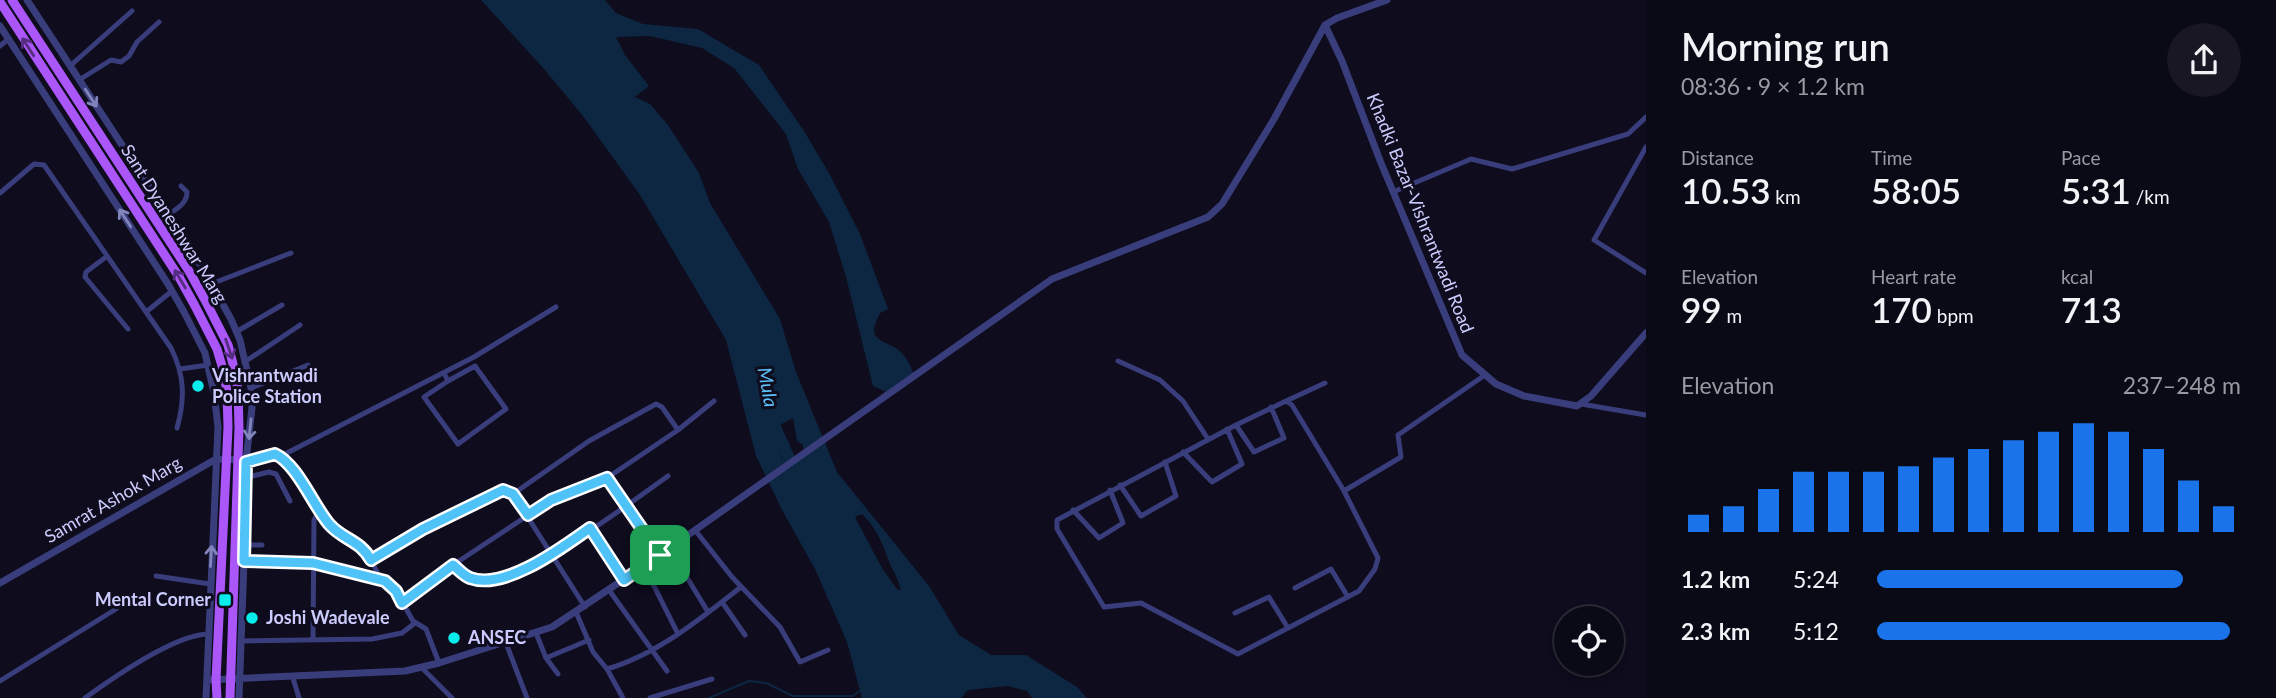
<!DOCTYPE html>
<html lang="en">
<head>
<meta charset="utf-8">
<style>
	body { margin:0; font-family:Lato,sans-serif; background:#181723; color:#f1f3f6; height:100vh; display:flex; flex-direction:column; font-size:26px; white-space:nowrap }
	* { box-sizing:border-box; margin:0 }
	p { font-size:23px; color:#999aa1 }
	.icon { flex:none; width:38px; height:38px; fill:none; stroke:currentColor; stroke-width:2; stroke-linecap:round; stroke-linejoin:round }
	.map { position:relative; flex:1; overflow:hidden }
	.side { display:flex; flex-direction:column; background:#0a0916; width:630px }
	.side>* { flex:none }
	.fabs { position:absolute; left:1554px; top:606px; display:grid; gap:14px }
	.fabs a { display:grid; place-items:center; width:70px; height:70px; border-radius:50%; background:#0a0916; box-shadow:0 4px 10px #0003,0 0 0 2px #2a2a35; font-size:35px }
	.pin { position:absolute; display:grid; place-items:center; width:60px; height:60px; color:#fff; margin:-30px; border-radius:14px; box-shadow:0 4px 10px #0006 }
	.round { display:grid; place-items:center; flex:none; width:74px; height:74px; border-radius:37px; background:#181723 }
	.headline { display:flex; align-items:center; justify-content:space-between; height:119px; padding:0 35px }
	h1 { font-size:38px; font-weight:600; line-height:52px }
	.stats { display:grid; grid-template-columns:repeat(3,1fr); gap:10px; height:119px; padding:7px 35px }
	.stats div { display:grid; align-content:center }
	.stats b { font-size:35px; font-weight:600 }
	.stats small { font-size:19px; font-weight:400 }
	.stats p { font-size:19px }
	.chart { height:196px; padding:14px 35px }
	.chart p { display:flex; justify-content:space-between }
	.chart svg { width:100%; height:126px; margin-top:7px; stroke:#1a73e8; stroke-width:6 }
	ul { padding:0 35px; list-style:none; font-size:23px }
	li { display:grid; grid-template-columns:112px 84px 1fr; align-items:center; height:52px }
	li i { height:18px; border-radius:9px; background:#1a73e8 }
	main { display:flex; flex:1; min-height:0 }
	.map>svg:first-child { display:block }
</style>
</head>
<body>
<main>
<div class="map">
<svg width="1646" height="698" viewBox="0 0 1646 698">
	<rect width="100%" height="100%" fill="#0e0c1d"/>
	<path fill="#0d2641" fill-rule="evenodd" d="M481 0H605L616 13 643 24 698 29 759 65 804 131 829 173 860 234 888 309 880 313C868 337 875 338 894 347 905 353 910 364 914 375L889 393 873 386 846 277 829 222 798 169 786 134 734 68 702 48 650 36 616 37 625 55 649 86 635 97 650 104 668 125 699 173 710 203 780 319 796 372 837 472 929 586 959 635 991 655H1026L1077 687 1087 698H1032L1027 691 1007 686 968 690 961 698H862L847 642 815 569 782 510 756 456 726 340 640 195 583 116 544 69ZM793 418 797 441 803 445 804 455 793 465 782 459 775 439 778 426ZM862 514C877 528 883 545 890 564 894 573 899 580 901 591L897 589 882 568 855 517Z"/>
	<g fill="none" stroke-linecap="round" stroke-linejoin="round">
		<path stroke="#0d2641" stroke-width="2" d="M709 698 749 681 766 683 793 696H853L861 690"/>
		<path stroke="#0d2641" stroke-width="12" d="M773 416 775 427 796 474"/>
		<path stroke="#393d7b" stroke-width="5" d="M0 46 8 39
			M70 66 132 11
			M79 80 111 60 121 62 129 56 137 42 159 22
			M1646 147 1594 240 1646 273
			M1393 192 1471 159 1512 169 1628 134 1646 117
			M0 193 34 164 44 165 171 348C185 376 185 399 177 428
			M168 215C176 209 187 204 187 192L181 186
			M106 257 86 272 85 277 128 329
			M211 284 291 253
			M146 312 172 291
			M236 332 282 305
			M246 361 300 325
			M1118 361 1160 380 1183 401 1208 439
			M180 369 208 365
			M444 373 448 381 475 366 506 409 458 444 424 397 448 381
			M251 388 308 365
			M1286 401 1292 405 1344 491 1378 558 1375 569 1359 591 1238 654 1141 603 1104 607 1057 529V520L1236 425Z
			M1286 401 1325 383
			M1581 404 1646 415
			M1236 425 1254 452 1284 438 1271 407
			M1183 452 1212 482 1242 464 1227 429
			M281 456 474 357 556 307
			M246 462 275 454 288 463 329 524 366 550 379 576 396 591 413 621 426 629 439 663
			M244 478 269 472 276 474 290 501
			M607 478 660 555
			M1120 485 1141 516 1176 496 1165 462
			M1344 491 1401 457 1398 435 1485 375
			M513 494 585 607
			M1073 510 1099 538 1123 523 1110 490
			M591 528 624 580
			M695 530 732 577 780 627 800 662 828 650
			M244 545H262
			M669 548 708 612
			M371 560C414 534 457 511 503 490L513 494 589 441 656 404 662 407 678 430
			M244 561 312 563 383 580
			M453 565C462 572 468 580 480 580 528 581 627 505 668 476
			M644 566 678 634
			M156 576 210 584
			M1295 588 1331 569 1348 597
			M609 590 667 671
			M722 602 745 635
			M402 603 453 565 551 500 607 478 678 430 714 401
			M576 612 593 652 607 669 623 698
			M1235 613 1269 597 1288 628
			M536 633 546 658 558 674
			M313 640 314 520 319 511
			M241 641 372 639 402 633 415 623
			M506 643 527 698
			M546 658 589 640
			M422 668 452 698
			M607 669C656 655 702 618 741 587
			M293 678 299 698
			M0 681 116 609
			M85 698C114 677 173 636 207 634
			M650 698 712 679"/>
		<path stroke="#393d7b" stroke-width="7" d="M27 0 200 264 231 319 240 340 251 388 252 408 244 478V561L239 698
			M1325 25 1342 61 1381 163 1462 355 1496 384 1524 396 1577 406 1591 396 1646 333
			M0 26 168 284 184 312 205 353 214 393 218 427 206 698
			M0 583 216 459 242 460
			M207 680 405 671 439 663 552 627 644 566 1052 279 1208 217 1222 204 1274 119 1325 25 1337 18 1387 0"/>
		<path stroke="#ab56f9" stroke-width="9" d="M12 0 189 271 205 300 228 345 233 364 238 390 239 428 230 698
			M0 2 179 277 195 306 217 349 222 366 227 391 228 427 216 680 217 698"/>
	</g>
	<defs><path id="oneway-shaft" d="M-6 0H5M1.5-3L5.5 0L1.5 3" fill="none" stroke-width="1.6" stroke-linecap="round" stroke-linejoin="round" transform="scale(1.75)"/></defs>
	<g stroke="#552d80">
		<use href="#oneway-shaft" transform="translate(28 47) rotate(-123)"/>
		<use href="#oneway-shaft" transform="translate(180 279) rotate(-121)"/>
		<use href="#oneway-shaft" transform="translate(229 349) rotate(71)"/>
	</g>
	<g stroke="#8284bc">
		<use href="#oneway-shaft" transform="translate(91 98) rotate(57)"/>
		<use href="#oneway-shaft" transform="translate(125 218) rotate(-123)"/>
		<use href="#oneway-shaft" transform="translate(250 429) rotate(96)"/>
		<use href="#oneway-shaft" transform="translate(211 556) rotate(-87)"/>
	</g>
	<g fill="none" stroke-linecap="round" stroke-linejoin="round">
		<g stroke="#fff" stroke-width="14">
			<path id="route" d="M275 454C297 464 313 505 329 524 343 540 360 540 371 560L423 529 503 490 513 494 528 515 551 500 607 478 660 555 624 580 590 528C563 547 505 591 470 578 464 576 458 569 453 565L402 603 396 591 385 581 313 563 244 561 246 462Z"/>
		</g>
		<use href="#route" stroke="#4fc3f7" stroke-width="9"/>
	</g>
	<g fill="#08eceb" stroke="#0e0c1d" stroke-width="2.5">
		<circle cx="198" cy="386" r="7"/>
		<rect x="218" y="593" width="14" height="14" rx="3.5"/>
		<circle cx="252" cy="618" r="7"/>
		<circle cx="454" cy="638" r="7"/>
	</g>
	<g text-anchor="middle" stroke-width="6" stroke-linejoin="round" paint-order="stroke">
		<g font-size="18" fill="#cbcbfd" stroke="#0e0c1d">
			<text transform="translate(1420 213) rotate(68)" y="6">Khadki Bazar-Vishrantwadi Road</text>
			<text transform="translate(174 224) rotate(58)" y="6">Sant Dyaneshwar Marg</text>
			<text transform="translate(113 500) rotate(-30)" y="6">Samrat Ashok Marg</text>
		</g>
		<g font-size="18" font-weight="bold" fill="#cbcbfd" stroke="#0e0c1d" text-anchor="start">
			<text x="212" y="382">Vishrantwadi<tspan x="212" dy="21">Police Station</tspan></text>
			<text x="211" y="606" text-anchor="end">Mental Corner</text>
			<text x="266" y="624">Joshi Wadevale</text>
			<text x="468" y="644">ANSEC</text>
		</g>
		<g font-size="19" font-style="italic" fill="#5dc1f9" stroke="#0e0c1d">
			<text transform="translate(768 387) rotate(80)" y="7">Mula</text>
		</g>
	</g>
</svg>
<div class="fabs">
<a><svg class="icon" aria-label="locate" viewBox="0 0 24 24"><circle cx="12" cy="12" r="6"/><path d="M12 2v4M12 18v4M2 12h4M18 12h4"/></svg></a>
</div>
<div class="pin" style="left:660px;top:555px;background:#1e9e55"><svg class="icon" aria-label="arrive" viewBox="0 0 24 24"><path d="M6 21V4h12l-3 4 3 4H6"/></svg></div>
</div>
<section class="side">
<div class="headline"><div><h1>Morning run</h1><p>08:36 · 9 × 1.2 km</p></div><a class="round"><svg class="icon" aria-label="share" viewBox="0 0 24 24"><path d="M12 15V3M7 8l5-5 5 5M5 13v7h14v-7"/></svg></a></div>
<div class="stats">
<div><p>Distance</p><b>10.53<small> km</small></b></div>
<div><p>Time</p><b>58:05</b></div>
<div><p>Pace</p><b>5:31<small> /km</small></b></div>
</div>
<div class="stats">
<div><p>Elevation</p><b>99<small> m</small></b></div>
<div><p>Heart rate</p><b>170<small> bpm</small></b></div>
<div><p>kcal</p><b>713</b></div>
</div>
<div class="chart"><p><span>Elevation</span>237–248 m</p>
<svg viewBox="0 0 160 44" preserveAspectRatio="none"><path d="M5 44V38M15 44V35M25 44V29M35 44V23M45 44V23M55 44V23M65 44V21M75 44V18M85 44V15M95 44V12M105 44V9M115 44V6M125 44V9M135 44V15M145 44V26M155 44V35"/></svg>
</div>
<ul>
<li><b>1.2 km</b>5:24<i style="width:84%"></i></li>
<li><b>2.3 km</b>5:12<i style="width:97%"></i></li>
</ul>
</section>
</main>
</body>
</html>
